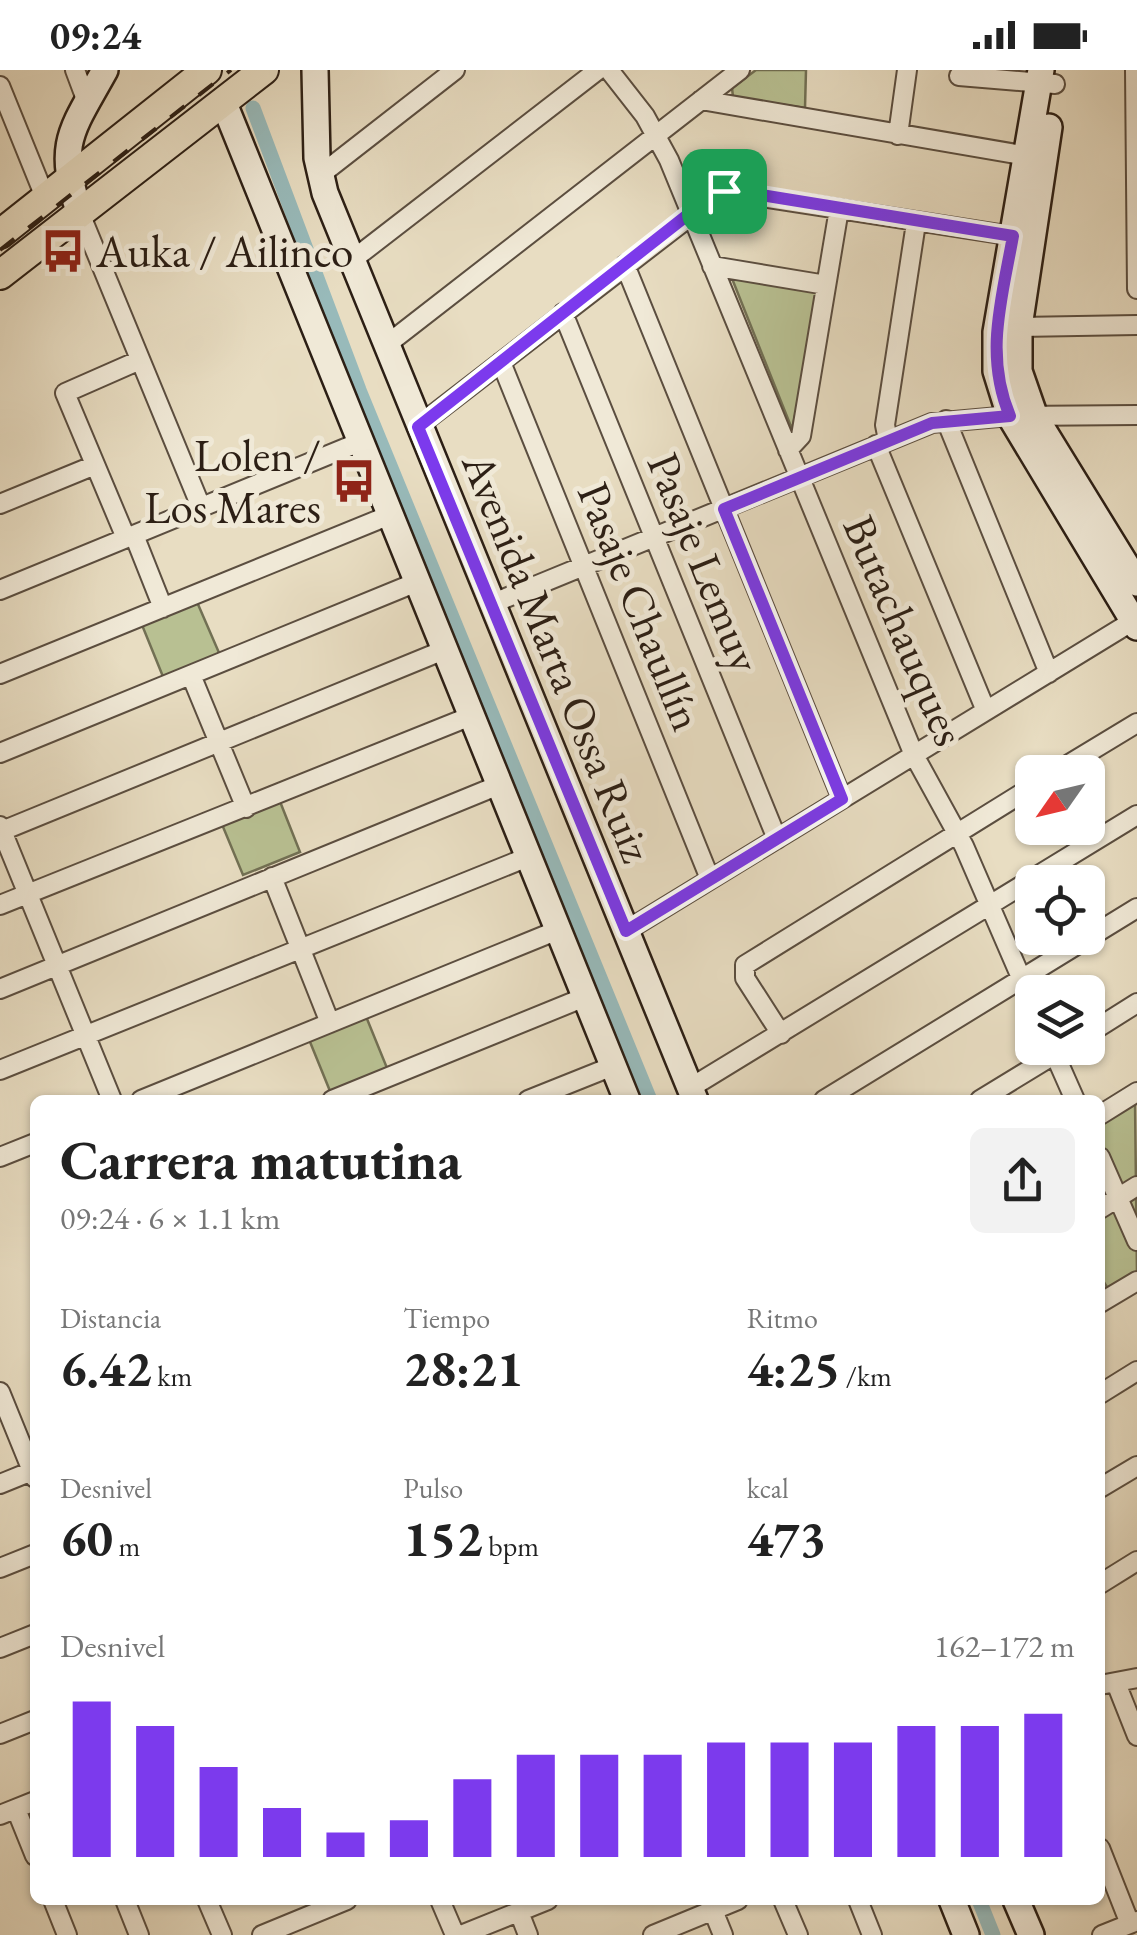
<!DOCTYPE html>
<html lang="es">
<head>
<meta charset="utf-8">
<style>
	body { margin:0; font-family:"EB Garamond",serif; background:#f2f2f2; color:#222; height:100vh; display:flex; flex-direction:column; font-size:38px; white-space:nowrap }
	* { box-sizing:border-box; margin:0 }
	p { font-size:32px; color:#767676 }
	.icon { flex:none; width:55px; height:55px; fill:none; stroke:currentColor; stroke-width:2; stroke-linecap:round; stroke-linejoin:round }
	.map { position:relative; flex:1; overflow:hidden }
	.details { position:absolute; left:30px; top:1025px; width:1075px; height:810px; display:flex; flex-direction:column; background:#fff; border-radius:15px; box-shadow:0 2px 8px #0004 }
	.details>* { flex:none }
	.needle { width:65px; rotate:236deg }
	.fabs { position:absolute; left:1015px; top:685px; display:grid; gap:20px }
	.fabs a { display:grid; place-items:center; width:90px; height:90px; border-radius:15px; background:#fff; box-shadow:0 2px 8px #0004; font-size:50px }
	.pin { position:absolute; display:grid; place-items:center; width:85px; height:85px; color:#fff; margin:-42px; border-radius:20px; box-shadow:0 5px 15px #0006 }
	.round { display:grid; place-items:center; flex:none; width:105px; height:105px; border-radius:15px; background:#f2f2f2 }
	.overview { display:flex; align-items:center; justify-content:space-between; height:170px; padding:0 30px }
	h1 { font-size:55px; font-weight:700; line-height:75px }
	.stats { display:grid; grid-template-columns:repeat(3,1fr); gap:15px; height:170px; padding:10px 30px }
	.stats div { display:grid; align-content:center }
	.stats b { font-size:50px; font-weight:700 }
	.stats small { font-size:28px; font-weight:400 }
	.stats p { font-size:28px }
	.chart { height:280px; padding:20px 30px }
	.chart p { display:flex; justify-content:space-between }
	.chart svg { width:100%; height:180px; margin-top:10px; stroke:#7c3aed; stroke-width:6 }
	.status { display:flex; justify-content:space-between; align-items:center; height:70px; padding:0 50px; background:#fff; direction:ltr }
	.status svg { height:28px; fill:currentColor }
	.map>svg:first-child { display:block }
</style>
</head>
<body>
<div class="status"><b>09:24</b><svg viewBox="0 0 49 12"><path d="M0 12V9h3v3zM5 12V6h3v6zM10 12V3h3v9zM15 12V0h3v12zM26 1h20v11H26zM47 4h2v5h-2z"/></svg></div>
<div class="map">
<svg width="1137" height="1865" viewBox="0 0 1137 1865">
	<rect width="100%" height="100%" fill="#e8ddc2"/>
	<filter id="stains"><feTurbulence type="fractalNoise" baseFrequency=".002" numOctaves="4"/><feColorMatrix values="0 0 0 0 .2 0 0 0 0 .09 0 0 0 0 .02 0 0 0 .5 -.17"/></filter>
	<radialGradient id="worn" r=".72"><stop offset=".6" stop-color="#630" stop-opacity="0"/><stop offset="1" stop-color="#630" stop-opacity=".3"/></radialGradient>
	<path fill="#b8c092" stroke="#727054" stroke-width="2.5" d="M756 0H806L805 38 733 27 732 18Z
		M731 206 823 221 792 359Z
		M197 532 220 585 164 609 142 555Z
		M279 729 300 782 243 805 221 752Z
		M365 944 387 998 330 1021 308 967Z
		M1135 1031 1137 1205 1110 1222 1100 1206V1052Z"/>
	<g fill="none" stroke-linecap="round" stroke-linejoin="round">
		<path stroke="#98baba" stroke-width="15" d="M253 38 359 320 650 1030
			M979 1830 993 1865"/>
		<g stroke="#5b4e40" stroke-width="22">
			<path id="street" d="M75 0 87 32
				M609 0 645 46 669 90 914 685 964 776 1032 933
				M1135 0 1137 219
				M959 6 1055 14
				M0 16 45 127
				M701 30 1034 87
				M898 65 907 0
				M319 106 455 0
				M79 141 201 437
				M351 191 598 0
				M625 195 842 729
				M712 196 826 215
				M563 243 777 769
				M1019 257 1137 255
				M385 276 740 0
				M501 292 710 809
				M946 350 1049 603
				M417 357 723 121 1013 166
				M888 370 885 355 916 153
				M876 375 986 641
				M788 380 801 366 839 139
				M0 434 95 395
				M134 465 163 538
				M126 468 65 323 140 290
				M0 520 360 372
				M491 534 932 353 1010 346 1137 345
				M0 604 390 445
				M191 605 246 738
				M0 683 417 512
				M1056 702 1137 653
				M0 756 112 1030
				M2 761 444 580
				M272 807 330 953
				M0 835 471 646
				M626 861 1133 551
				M0 919 499 715
				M781 964 745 908V895L1032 717
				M1088 964 1137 933
				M1052 978 1075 1030
				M0 1000 528 787
				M690 1018 1137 745
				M141 1030 558 860
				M332 1030 585 927
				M528 1030 613 996
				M824 1030 1137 838
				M980 1030 1065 978
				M1100 1045 1137 1022
				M0 1087 35 1073
				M1100 1087 1137 1171
				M1100 1139 1137 1116
				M1100 1233 1137 1211
				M0 1322 35 1408
				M1100 1324 1137 1301
				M0 1414 32 1401
				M1100 1418 1137 1396
				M0 1498 35 1484
				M1100 1514 1137 1491
				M0 1578 35 1564
				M1116 1613 1137 1666
				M1100 1615 1137 1608
				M0 1664 35 1650
				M16 1739 35 1786
				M0 1745 35 1731
				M1100 1778 1130 1854
				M53 1830 67 1865
				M125 1830 139 1865
				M207 1830 222 1865
				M440 1830 455 1865
				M783 1830 798 1865
				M858 1830 872 1865
				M710 1833 723 1865
				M519 1842 528 1865
				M262 1865 347 1830
				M461 1865 548 1830
				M653 1865 738 1830
				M1102 1865 1137 1851"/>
		</g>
		<g stroke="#2c1f15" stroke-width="30">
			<path id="secondary" d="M315 0 317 88 325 123 695 1030
				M1041 0 996 262V301L1010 346 1137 557
				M223 31 627 1030
				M1049 57 1019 257V301L1035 347 1137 513
				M79 141C56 73 72 60 105 0
				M952 1830 966 1865
				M1016 1830 1031 1865"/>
		</g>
		<g stroke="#2c1f15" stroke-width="32">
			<path id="primary" d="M0 164 207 0
				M0 205 264 0"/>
		</g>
		<use href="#street" stroke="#f0e9d7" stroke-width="18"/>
		<use href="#secondary" stroke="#f0e9d7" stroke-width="25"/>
		<use href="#primary" stroke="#e8ddc2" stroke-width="28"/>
		<path stroke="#2c1f15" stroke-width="4" stroke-dasharray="18 18" stroke-linecap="butt" d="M0 180 231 0"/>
	</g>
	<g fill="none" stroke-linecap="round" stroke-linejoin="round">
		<g stroke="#fff" stroke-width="20">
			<path id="route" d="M731 120 1013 166C1002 228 984 285 1010 346L932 353 724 439 842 729 626 861 418 357 690 143Z"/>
		</g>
		<use href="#route" stroke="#7c3aed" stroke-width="12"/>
	</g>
	<defs>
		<g id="bus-bare" transform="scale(3.45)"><path d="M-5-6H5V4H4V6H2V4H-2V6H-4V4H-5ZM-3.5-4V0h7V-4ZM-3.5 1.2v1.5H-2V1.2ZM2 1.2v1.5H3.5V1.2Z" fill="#8f2418" stroke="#f0e9d7" stroke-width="2.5" paint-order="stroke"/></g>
	</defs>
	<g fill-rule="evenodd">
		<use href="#bus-bare" x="63" y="181"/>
		<use href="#bus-bare" x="354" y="411"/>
	</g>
	<g text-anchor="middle" stroke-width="10" stroke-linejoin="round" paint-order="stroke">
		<g font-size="45" fill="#2c1f15" stroke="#f0e9d7" text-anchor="start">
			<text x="96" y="197">Auka / Ailinco</text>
			<text x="321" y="401" text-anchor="end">Lolen /<tspan x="321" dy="52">Los Mares</tspan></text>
		</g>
		<g font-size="45" fill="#2c1f15" stroke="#f0e9d7">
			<text transform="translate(705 492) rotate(68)" y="16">Pasaje Lemuy</text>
			<text transform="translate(641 536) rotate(68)" y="16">Pasaje Chaullín</text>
			<text transform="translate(905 560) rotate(67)" y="16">Butachauques</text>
			<text transform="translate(558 587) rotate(68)" y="16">Avenida Marta Ossa Ruiz</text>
		</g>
	</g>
	<rect width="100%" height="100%" filter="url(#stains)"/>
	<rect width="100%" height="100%" fill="url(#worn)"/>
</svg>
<div class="fabs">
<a><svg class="needle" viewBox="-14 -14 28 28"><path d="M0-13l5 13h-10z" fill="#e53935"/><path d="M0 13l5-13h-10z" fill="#767676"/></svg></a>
<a><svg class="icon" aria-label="locate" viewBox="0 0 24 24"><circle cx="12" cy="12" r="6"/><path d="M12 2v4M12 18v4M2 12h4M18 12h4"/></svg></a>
<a><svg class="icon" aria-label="layers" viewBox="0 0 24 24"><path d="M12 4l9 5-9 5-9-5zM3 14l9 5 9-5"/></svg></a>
</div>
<div class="pin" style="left:724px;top:121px;background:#1e9e55"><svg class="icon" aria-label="arrive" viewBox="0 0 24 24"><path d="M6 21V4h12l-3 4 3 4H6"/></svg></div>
<section class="details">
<div class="overview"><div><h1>Carrera matutina</h1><p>09:24 · 6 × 1.1 km</p></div><a class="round"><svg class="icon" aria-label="share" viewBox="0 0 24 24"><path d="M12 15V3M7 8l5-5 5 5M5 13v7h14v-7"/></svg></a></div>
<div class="stats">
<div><p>Distancia</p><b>6.42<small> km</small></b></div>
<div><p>Tiempo</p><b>28:21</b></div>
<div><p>Ritmo</p><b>4:25<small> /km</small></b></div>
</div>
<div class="stats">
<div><p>Desnivel</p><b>60<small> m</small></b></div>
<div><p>Pulso</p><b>152<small> bpm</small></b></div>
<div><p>kcal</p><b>473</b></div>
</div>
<div class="chart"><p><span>Desnivel</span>162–172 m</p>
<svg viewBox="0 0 160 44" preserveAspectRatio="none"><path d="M5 44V6M15 44V12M25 44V22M35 44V32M45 44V38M55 44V35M65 44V25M75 44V19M85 44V19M95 44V19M105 44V16M115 44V16M125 44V16M135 44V12M145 44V12M155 44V9"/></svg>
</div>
</section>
</div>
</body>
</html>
